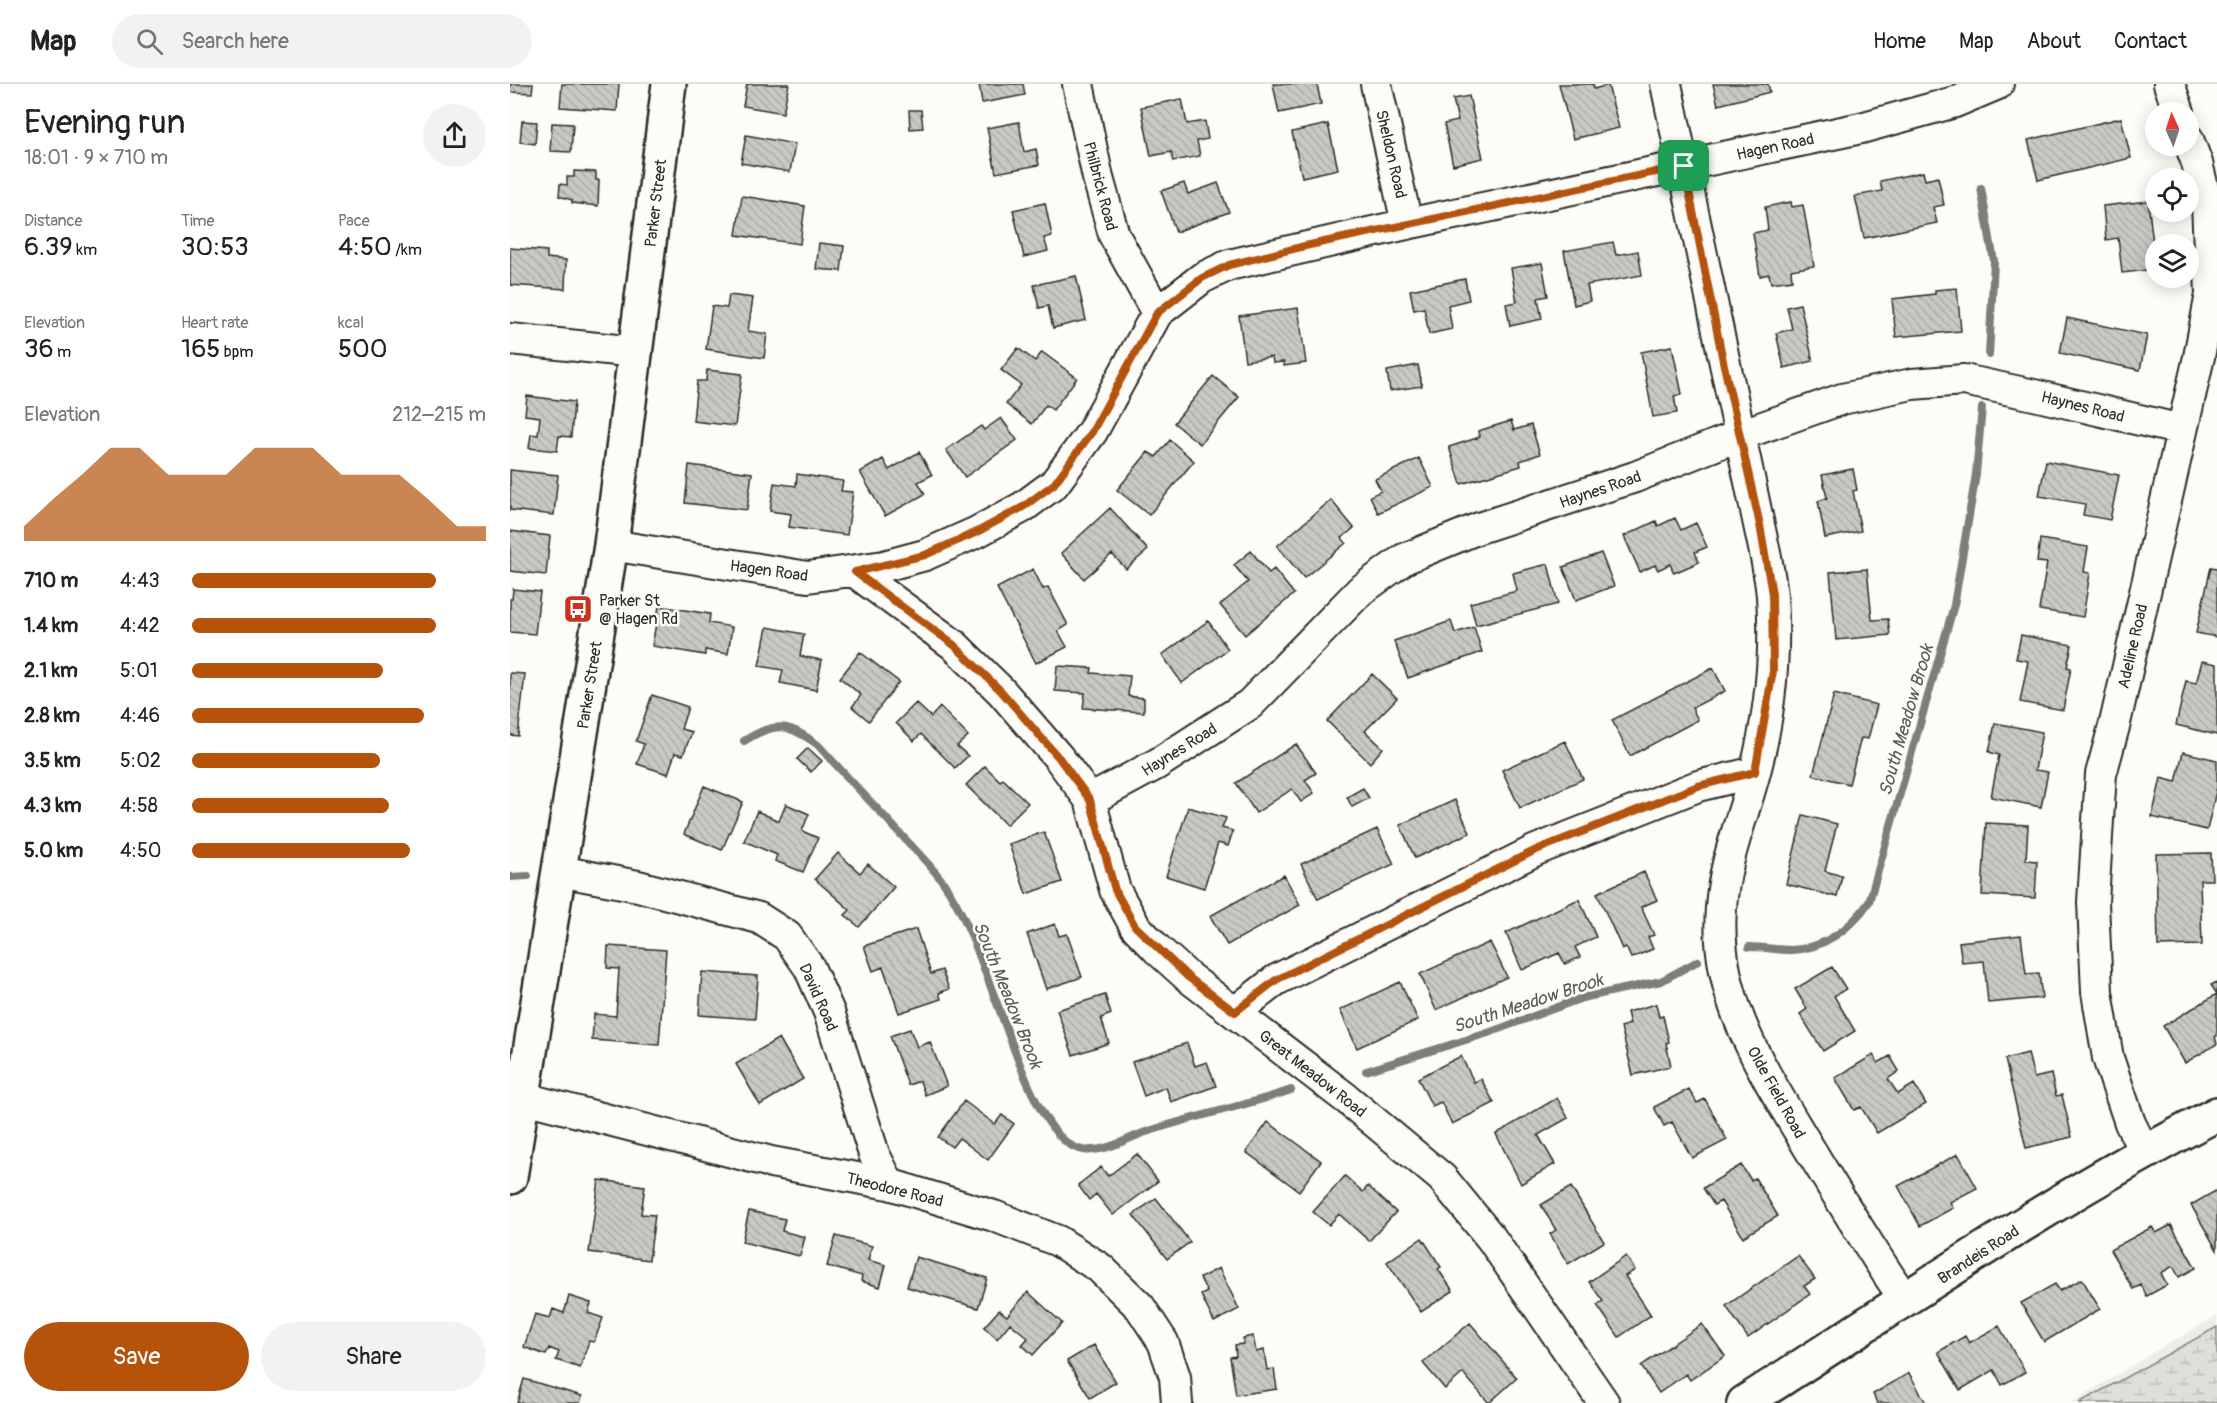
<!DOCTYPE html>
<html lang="en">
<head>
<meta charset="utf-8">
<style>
	body { margin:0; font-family:Pangolin,sans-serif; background:#f2f2f2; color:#222; height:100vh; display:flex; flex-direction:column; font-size:22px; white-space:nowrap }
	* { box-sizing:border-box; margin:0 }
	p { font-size:20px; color:#767676 }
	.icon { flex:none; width:33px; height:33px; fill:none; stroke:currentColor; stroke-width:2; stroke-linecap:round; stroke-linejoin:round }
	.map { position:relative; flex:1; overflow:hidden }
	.panel { display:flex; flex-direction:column; background:#fff; width:510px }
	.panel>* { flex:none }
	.needle { width:39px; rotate:357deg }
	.fabs { position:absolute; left:1635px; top:18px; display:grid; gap:12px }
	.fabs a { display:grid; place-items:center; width:54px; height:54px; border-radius:50%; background:#fff; box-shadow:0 3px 15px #0003; font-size:30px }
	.pin { position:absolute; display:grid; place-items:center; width:51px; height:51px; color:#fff; margin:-26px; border-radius:12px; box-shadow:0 3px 9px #0006 }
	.round { display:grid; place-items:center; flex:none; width:63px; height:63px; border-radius:32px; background:#f2f2f2 }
	.headline { display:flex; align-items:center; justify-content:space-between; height:102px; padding:0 24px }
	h1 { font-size:33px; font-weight:600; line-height:45px }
	.metrics { display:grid; grid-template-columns:repeat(3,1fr); gap:9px; height:102px; padding:6px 24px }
	.metrics div { display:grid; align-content:center }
	.metrics b { font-size:26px; font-weight:600 }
	.metrics small { font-size:16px; font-weight:400 }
	.metrics p { font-size:16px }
	.chart { height:168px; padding:12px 24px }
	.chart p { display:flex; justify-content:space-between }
	.chart svg { width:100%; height:108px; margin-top:6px; fill:#b45309; opacity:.7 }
	.cta { display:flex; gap:12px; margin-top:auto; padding:12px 24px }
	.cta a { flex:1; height:69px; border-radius:36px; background:#b45309; color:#fff; font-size:24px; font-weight:600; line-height:69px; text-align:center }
	.cta a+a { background:#f2f2f2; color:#222 }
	ul { padding:0 24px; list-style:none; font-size:20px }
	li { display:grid; grid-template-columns:96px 72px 1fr; align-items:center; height:45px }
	li i { height:15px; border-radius:8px; background:#b45309 }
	header { display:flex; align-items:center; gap:36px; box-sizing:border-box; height:84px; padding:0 30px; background:#fff; border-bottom:2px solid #e0e0e0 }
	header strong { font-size:28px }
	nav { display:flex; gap:33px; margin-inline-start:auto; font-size:21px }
	.search { width:420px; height:54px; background:#f2f2f2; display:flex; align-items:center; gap:15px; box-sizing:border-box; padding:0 21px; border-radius:33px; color:#767676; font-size:22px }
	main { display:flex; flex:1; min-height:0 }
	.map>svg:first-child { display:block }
</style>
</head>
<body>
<header>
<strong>Map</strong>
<div class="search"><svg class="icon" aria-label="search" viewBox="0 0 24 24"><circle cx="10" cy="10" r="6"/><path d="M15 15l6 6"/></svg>Search here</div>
<nav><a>Home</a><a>Map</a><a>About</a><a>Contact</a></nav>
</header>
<main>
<section class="panel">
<div class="headline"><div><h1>Evening run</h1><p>18:01 · 9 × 710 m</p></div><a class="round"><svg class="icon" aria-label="share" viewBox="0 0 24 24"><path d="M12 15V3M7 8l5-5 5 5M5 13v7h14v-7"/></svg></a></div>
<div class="metrics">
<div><p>Distance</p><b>6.39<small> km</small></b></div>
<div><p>Time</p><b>30:53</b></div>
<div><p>Pace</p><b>4:50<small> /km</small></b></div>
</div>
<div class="metrics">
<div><p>Elevation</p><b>36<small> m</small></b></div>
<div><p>Heart rate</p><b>165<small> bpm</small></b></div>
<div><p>kcal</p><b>500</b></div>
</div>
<div class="chart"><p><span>Elevation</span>212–215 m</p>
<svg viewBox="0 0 160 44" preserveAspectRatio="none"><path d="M0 44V38L10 27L20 17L30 6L40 6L50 17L60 17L70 17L80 6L90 6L100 6L110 17L120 17L130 17L140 27L150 38L160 38V44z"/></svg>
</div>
<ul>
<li><b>710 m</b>4:43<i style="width:83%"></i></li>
<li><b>1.4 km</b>4:42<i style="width:83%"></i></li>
<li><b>2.1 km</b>5:01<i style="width:65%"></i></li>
<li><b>2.8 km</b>4:46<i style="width:79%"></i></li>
<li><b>3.5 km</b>5:02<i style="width:64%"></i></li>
<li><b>4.3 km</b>4:58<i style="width:67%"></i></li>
<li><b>5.0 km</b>4:50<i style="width:74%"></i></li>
</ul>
<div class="cta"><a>Save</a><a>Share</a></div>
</section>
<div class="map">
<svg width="1707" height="1319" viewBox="0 0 1707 1319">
	<defs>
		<pattern id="wetland-marsh" width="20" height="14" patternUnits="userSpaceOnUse" patternTransform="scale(1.5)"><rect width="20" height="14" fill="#dfdeda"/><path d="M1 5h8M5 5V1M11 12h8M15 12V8" fill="none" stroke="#c0bfbb"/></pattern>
		<pattern id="building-back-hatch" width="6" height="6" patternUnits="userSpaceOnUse" patternTransform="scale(1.5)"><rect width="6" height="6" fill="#c9c8c4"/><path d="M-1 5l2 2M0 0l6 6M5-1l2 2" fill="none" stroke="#adaca9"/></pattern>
	</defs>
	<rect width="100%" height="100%" fill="#fdfcf7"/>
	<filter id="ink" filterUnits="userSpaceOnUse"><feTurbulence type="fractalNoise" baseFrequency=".0167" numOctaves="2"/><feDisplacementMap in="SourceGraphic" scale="12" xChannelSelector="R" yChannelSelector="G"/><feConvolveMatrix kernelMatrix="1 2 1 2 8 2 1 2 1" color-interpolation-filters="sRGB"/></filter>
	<g filter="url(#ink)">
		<path fill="#edece8" d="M1707 1232V1319H1561L1644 1268Z"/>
		<path fill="url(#wetland-marsh)" stroke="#858482" stroke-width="1.5" d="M1707 1243V1319H1569Z"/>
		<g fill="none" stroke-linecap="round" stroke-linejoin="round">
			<path stroke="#7e7d7b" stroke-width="8" d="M1471 104 1484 177 1479 271
				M234 657C266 637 278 639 308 661 333 689 359 716 385 744 401 762 419 779 433 798 459 835 472 881 488 922 502 957 530 1054 569 1065 572 1066 578 1067 582 1066 600 1065 617 1055 633 1049 682 1032 733 1023 781 1006
				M0 793 18 792
				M1239 863C1253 863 1267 866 1281 866 1314 865 1341 844 1359 818L1444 521 1466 390 1472 324
				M856 987 978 949 1072 914 1151 897 1188 877"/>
		</g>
		<path fill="url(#building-back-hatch)" stroke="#2b2b2b" stroke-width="1.5" d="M0 0H23L22 9 0 8Z
			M52 0H109L107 27 50 23Z
			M237 0H279L273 29 233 22Z
			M469 0H513L515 11 472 19Z
			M763 0H807L811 20 769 29Z
			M1049 0H1083L1084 5 1098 1 1109 44 1063 55Z
			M1203 0H1258L1260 8 1208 21Z
			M959 12 973 74 943 81 934 40 948 37 943 15Z
			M672 15 677 40 695 37 698 55 687 57 690 72 663 77 661 68 641 72 631 23Z
			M399 26H411L413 44 400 45Z
			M1611 34 1621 74 1528 96 1518 56Z
			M12 37 27 38 25 60 10 58Z
			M509 38 514 68 526 65 529 81 486 89 477 44Z
			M42 39 63 40 61 68 40 67Z
			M818 40 828 85 792 93 782 48Z
			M236 51 285 60 280 88 231 79Z
			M64 87 86 88V96H89L88 122 62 119V116L49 112 50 100 57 101V93H64Z
			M1413 88 1415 96 1428 93 1434 121 1423 123 1427 139 1354 154 1345 112 1372 107 1370 97Z
			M674 99 678 110 708 99 719 128 666 148 651 107Z
			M232 112 295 122 290 160 226 151Z
			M1638 117 1646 185 1612 189 1608 154 1596 156 1593 122Z
			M1281 118 1282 123 1293 121 1304 182 1281 186 1282 196 1261 199 1259 190 1250 192 1243 149 1258 146 1255 123Z
			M535 119 542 152 534 154 538 167 514 173 503 126Z
			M1103 158 1106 171 1128 167 1132 191 1077 201 1080 217 1064 221 1054 167Z
			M309 159 334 162 331 187 306 185Z
			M0 164 37 167V174L56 176 55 205 0 201Z
			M1032 179 1038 212 1028 214 1032 235 1000 242 996 220 1007 218 1001 184Z
			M566 192 576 236 543 244 538 222 529 224 524 201Z
			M955 195 959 216 938 221 942 245 919 250 914 224 904 226 900 206Z
			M1447 204 1451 247 1386 253 1382 215 1425 210V206Z
			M219 211 243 214 238 247 257 250 254 274 196 265 202 222 217 224Z
			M1290 220 1303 277 1274 284 1266 249 1282 245 1277 223Z
			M788 224 796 279 774 282V278L763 279 762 273 735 277 729 232Z
			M1557 234 1637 251 1630 286 1550 269Z
			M1162 262 1172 310 1164 312 1167 329 1143 333 1131 268Z
			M508 264 525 277 532 268 567 294 543 326 536 321 522 340 496 320 511 301 491 286Z
			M908 281 912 302 880 307 877 287Z
			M197 286 232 290 225 342 183 337 187 297H196Z
			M703 292 729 313 690 360 664 339Z
			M17 312 64 318 61 353 49 352 47 367 19 364 21 350 28 351 30 333 15 331Z
			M491 334 507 356 455 393 436 366 471 342 474 346Z
			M1001 337 1004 346 1021 341 1030 370 1010 377 1011 382 951 400 939 363 970 353 968 347Z
			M660 356 684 377 639 431 607 406 638 368 646 373Z
			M409 368 422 391 408 398 415 410 375 432 350 388 373 375 379 386Z
			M909 374 923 403 868 429 860 412 871 407 865 395Z
			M1536 377 1609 391 1600 436 1573 431 1575 420 1529 412Z
			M179 381 242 389 237 426 175 419Z
			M1343 385 1347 406 1343 407 1351 447 1315 454 1308 417 1317 414 1312 391Z
			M0 386 48 391 44 431 0 426Z
			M287 390 333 397 331 407 343 408 337 451 279 443 281 430 260 427 264 399 286 402Z
			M821 416 844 444 832 454 836 459 794 494 767 462Z
			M600 424 638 466 616 485 602 470 574 495 551 469Z
			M1165 434 1171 446 1186 439 1197 463 1185 468 1189 478 1164 489 1160 480 1148 486 1145 481 1130 488 1114 452 1146 437 1148 442Z
			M0 447 40 452 36 491 0 487Z
			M1530 455 1578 463 1574 488 1580 489 1573 533 1529 526 1537 479 1527 478Z
			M741 467 759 489 764 485 784 510 735 551 710 521 738 498 724 481Z
			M1091 469 1104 502 1066 516 1053 483Z
			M1038 480 1048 520 966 541 960 519 1007 507 1003 489Z
			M1701 483 1707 484V553L1686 549Z
			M523 485 533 505 538 503 558 541 548 547 557 563 526 579 487 504Z
			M1357 485 1362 536 1378 535 1380 551 1326 556 1320 488Z
			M3 505 30 508 25 550 0 548V515H2Z
			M149 522 200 530 199 539 222 543 218 570 195 566V571L142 562Z
			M698 537 718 565 672 599 652 571Z
			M941 537 945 549 964 543 972 568 898 594 884 557Z
			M257 543 294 550 290 572 312 576 306 606 270 599 273 586 249 582Z
			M1511 551 1562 561 1557 583 1561 584 1553 626 1510 618 1518 577 1506 575Z
			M350 568 389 598 359 637 342 623 351 611 330 594Z
			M1692 577 1707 580V651L1666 641 1676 597 1686 599Z
			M547 582 582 584 581 589 620 592 618 612 634 614V628L573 624 575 609 545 607Z
			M1203 584 1215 607 1182 624 1188 636 1120 672 1102 636Z
			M0 589 15 590 8 652 0 651Z
			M862 590 887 614 855 647 873 664 860 679 817 637Z
			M1324 610 1367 621 1358 655 1351 654 1339 700 1303 691Z
			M142 611 178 623 171 645 182 648 173 671 165 669 158 690 127 680 134 660 126 657Z
			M406 619 421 633 430 623 458 652 447 662 458 672 445 684 411 650 404 657 386 639Z
			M1485 639 1532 648 1525 686 1538 688 1531 723 1481 713 1489 671 1479 668Z
			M1055 657 1073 695 1010 724 992 686Z
			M786 660 806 689 795 696 804 709 791 718 782 705 746 729 726 699Z
			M298 664 312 677 301 688 287 675Z
			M1673 668 1707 676V703L1697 746 1642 733 1651 694 1666 698Z
			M475 682 490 697 493 695 518 719 496 741 456 701Z
			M194 702 233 718 212 766 174 750Z
			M853 704 859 714 842 723 837 713Z
			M945 716 960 749 905 774 890 741Z
			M276 720 299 730 292 747 308 754 293 788 265 777 267 771 234 757 247 727 269 737Z
			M678 723 716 734 712 744 723 747 718 762 708 759 694 804 656 792Z
			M1293 731 1327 740 1315 787 1332 792 1327 813 1276 800Z
			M1476 739 1518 741 1516 776 1527 777 1525 814 1472 811Z
			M867 745 884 780 808 815 791 780Z
			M534 748 552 798 516 810 499 760Z
			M328 769 350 789 358 780 384 803 349 843 335 831 340 826 305 795Z
			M1701 769 1702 796H1690L1692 861 1648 862 1646 770Z
			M1134 788 1147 816 1131 823 1144 851 1138 853 1143 865 1121 874 1116 863 1112 865 1087 809Z
			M774 791 790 821 717 861 700 832Z
			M1069 815 1086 853 1065 863 1070 873 1055 880 1049 869 1012 886 996 849Z
			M545 840 549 852 557 850 572 893 536 905 517 850Z
			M406 845 421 890 432 886 439 905 429 909 431 915 389 929 373 883 363 887 354 862Z
			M1511 851 1516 890 1529 889 1532 914 1478 919 1474 877 1452 879 1449 858Z
			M980 858 997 893 926 926 910 890Z
			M98 862 156 866 149 961 82 956 84 930 106 932 109 885 97 884Z
			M1322 883 1336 905 1324 912 1345 947 1313 967 1290 930 1297 925 1285 905Z
			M192 888 248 892 245 935 189 931Z
			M890 898 908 936 847 964 830 926Z
			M1707 898V952L1705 953 1707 960 1675 979 1653 942 1707 910 1701 901Z
			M595 911 601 930 591 934 599 959 563 971 547 926Z
			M1146 920 1149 933 1153 932 1159 958 1156 959 1161 982 1123 991 1111 943 1120 940 1117 928Z
			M400 945 407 963 420 958 437 1002 415 1011 410 997 398 1001 380 952Z
			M269 954 293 995 250 1021 226 980Z
			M677 959 685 982 697 978 706 1002 661 1018 656 1003 634 1012 622 978Z
			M1518 969 1524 994 1541 990 1546 1012 1552 1011 1562 1053 1516 1064 1495 975Z
			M1363 971 1368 979 1380 972 1389 987 1378 995 1388 1010 1404 1000 1416 1020 1367 1049 1351 1023 1344 1026 1325 994Z
			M951 972 964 998 971 995 984 1019 942 1040 931 1018 922 1022 908 994Z
			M1179 1005 1187 1019 1195 1015 1217 1056 1182 1074 1162 1038 1154 1042 1144 1023Z
			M1047 1014 1058 1034 1028 1051 1045 1080 1011 1100 986 1050Z
			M454 1017 485 1040 492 1031 504 1040 478 1076 449 1054 442 1063 428 1053Z
			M758 1038 811 1077 789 1107 736 1068Z
			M627 1070 648 1097 603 1131 586 1110 579 1116 568 1101 591 1083 598 1092Z
			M1448 1070 1467 1104 1440 1118 1443 1124 1410 1142 1388 1102Z
			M1231 1081 1241 1096 1245 1094 1268 1132 1233 1153 1211 1117 1204 1121 1193 1104Z
			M835 1092 853 1108 858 1102 886 1128 859 1157 829 1130 819 1141 803 1128Z
			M89 1096 135 1102 131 1130 145 1131 139 1176 79 1168Z
			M1061 1103 1094 1158 1058 1180 1040 1150 1046 1146 1031 1121Z
			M1707 1106V1166L1681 1121Z
			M646 1114 680 1158 657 1175 623 1131Z
			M239 1127 275 1135 272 1147 295 1153 290 1172 232 1158Z
			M1661 1141 1686 1184 1669 1193 1663 1182 1651 1189 1657 1201 1637 1212 1631 1201 1623 1205 1600 1166 1642 1143 1646 1149Z
			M326 1152 362 1162 358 1176 376 1181 370 1203 351 1197 352 1192 317 1182Z
			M912 1154 931 1183 928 1185 943 1207 911 1228 877 1178Z
			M1116 1172 1125 1186 1115 1192 1141 1231 1109 1253 1087 1221 1093 1217 1079 1198Z
			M1288 1172 1305 1195 1294 1202 1300 1210 1238 1254 1216 1222Z
			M406 1173 477 1194 468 1224 397 1203Z
			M709 1184 729 1225 704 1238 691 1211 697 1208 690 1194Z
			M1572 1195 1590 1225 1534 1258 1511 1219 1545 1200 1550 1207Z
			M518 1208 552 1239 523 1271 512 1261 518 1254 500 1239 487 1255 474 1243 489 1226 497 1232Z
			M59 1212 81 1219 78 1229 93 1234 84 1258 79 1257 70 1284 46 1276 49 1268 39 1264 36 1271 14 1263 25 1230 40 1234 43 1225 54 1229Z
			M960 1239 1007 1294 979 1319 953 1289 935 1305 913 1279Z
			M1192 1240 1215 1272 1180 1296 1176 1290 1149 1309 1131 1282Z
			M1489 1242 1515 1288 1492 1301 1484 1286 1450 1306 1428 1268 1455 1252 1459 1259Z
			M743 1252 746 1268 754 1266 757 1286 764 1285 767 1305 726 1311 720 1273 726 1272 725 1261 733 1260V1254Z
			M584 1261 606 1298 580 1314 557 1277Z
			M1399 1289 1416 1319H1367L1363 1310Z
			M14 1295 72 1312 70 1319H7Z"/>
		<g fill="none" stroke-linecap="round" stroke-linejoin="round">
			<g stroke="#2b2b2b" stroke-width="34">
				<path id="street" d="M568 0 588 94 604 151 647 229
					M866 0 897 140
					M1156 0 1249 441C1254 464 1260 489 1262 512 1266 571 1260 631 1245 688 1233 734 1214 776 1211 824 1204 914 1252 985 1296 1059 1328 1112 1360 1165 1395 1216
					M1659 0 1669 28
					M0 255 126 268
					M101 461 298 493 374 482 415 471 467 448 513 423 544 400 582 348 647 229 692 194 719 181 897 140 1351 44 1445 18 1488 0
					M345 488 444 561 491 607 549 674 580 716 605 806 625 842 647 865 678 893 837 1015 932 1094 981 1154 1094 1319
					M580 716 647 680 740 620 850 507 894 475 969 444 1125 393 1230 351 1332 315 1402 300 1454 296 1524 311 1672 346
					M49 787 128 802 249 834 277 852 299 883 319 928 364 1070 379 1100
					M725 928 766 896 1026 766 1188 702 1245 688
					M14 1014 261 1078 379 1100 484 1132 548 1157 590 1184 630 1223 653 1258 665 1293 667 1319
					M1635 1069 1620 1039 1598 974 1587 908 1583 818 1588 736 1591 690 1605 639 1689 273 1701 210 1697 120 1687 79 1678 55"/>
			</g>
			<g stroke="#2b2b2b" stroke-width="38">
				<path id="secondary" d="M0 1093 101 461 159 0
					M1234 1319C1390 1220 1543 1114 1707 1030"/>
			</g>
			<use href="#street" stroke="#fdfcf7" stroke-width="30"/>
			<use href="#secondary" stroke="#fdfcf7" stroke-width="33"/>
		</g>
	</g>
	<g fill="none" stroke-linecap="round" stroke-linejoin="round" filter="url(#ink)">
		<g stroke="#fff" stroke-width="12">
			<path id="route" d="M1174 82 1213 277 1250 441 1262 510 1263 587 1245 688 1188 702 1026 766 766 896 725 928 678 893 625 842 605 806 580 716 549 674 491 607 444 561 345 488 415 471 467 448 513 423 544 400 582 348 647 229 692 194 719 181 795 162Z"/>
		</g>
		<use href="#route" stroke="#b45309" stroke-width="8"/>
	</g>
	<defs>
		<g id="bus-square" transform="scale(1.5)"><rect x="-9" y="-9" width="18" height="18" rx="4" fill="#c8321e" stroke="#fdfcf7"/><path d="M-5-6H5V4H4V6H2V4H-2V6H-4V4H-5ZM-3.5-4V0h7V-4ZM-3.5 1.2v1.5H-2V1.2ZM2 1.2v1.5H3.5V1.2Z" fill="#fff"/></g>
	</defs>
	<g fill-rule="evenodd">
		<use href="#bus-square" x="68" y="525"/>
	</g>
	<g text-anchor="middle" stroke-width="5" stroke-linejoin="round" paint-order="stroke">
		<g font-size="16" fill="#2b2b2b" stroke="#fdfcf7">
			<text transform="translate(1265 62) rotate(-12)" y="6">Hagen Road</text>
			<text transform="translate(882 70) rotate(77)" y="6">Sheldon Road</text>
			<text transform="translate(591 102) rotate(75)" y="6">Philbrick Road</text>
			<text transform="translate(145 119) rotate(-83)" y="6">Parker Street</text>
			<text transform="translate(1573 322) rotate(14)" y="6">Haynes Road</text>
			<text transform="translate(1090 405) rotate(-19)" y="6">Haynes Road</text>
			<text transform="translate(259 486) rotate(8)" y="6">Hagen Road</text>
			<text transform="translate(1622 562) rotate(-77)" y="6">Adeline Road</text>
			<text transform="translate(79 601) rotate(-81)" y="6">Parker Street</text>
			<text transform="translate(669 665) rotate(-32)" y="6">Haynes Road</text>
			<text transform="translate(309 913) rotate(66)" y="6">David Road</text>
			<text transform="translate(803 989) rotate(38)" y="6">Great Meadow Road</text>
			<text transform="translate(1267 1008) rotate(61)" y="6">Olde Field Road</text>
			<text transform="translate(385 1105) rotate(14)" y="6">Theodore Road</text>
			<text transform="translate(1468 1170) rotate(-33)" y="6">Brandeis Road</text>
		</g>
		<g font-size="16" fill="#2b2b2b" stroke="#fdfcf7" text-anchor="start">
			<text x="89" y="522">Parker St<tspan x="89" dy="18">@ Hagen Rd</tspan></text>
		</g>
		<g font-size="18" font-style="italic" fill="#5b5b5a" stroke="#fdfcf7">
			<text transform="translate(1396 636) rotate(-74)" y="6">South Meadow Brook</text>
			<text transform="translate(498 911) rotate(68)" y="6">South Meadow Brook</text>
			<text transform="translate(1018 919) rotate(-18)" y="6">South Meadow Brook</text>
		</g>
	</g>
</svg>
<div class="fabs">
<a><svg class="needle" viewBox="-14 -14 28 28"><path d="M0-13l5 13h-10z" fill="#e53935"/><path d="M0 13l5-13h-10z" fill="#767676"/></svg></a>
<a><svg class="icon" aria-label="locate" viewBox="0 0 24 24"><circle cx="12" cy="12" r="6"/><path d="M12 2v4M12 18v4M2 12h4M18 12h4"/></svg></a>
<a><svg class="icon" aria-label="layers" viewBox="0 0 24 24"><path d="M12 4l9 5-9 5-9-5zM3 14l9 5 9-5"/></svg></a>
</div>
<div class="pin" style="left:1174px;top:82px;background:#1e9e55"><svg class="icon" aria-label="arrive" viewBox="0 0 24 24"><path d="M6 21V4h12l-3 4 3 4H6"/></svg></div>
</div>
</main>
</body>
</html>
